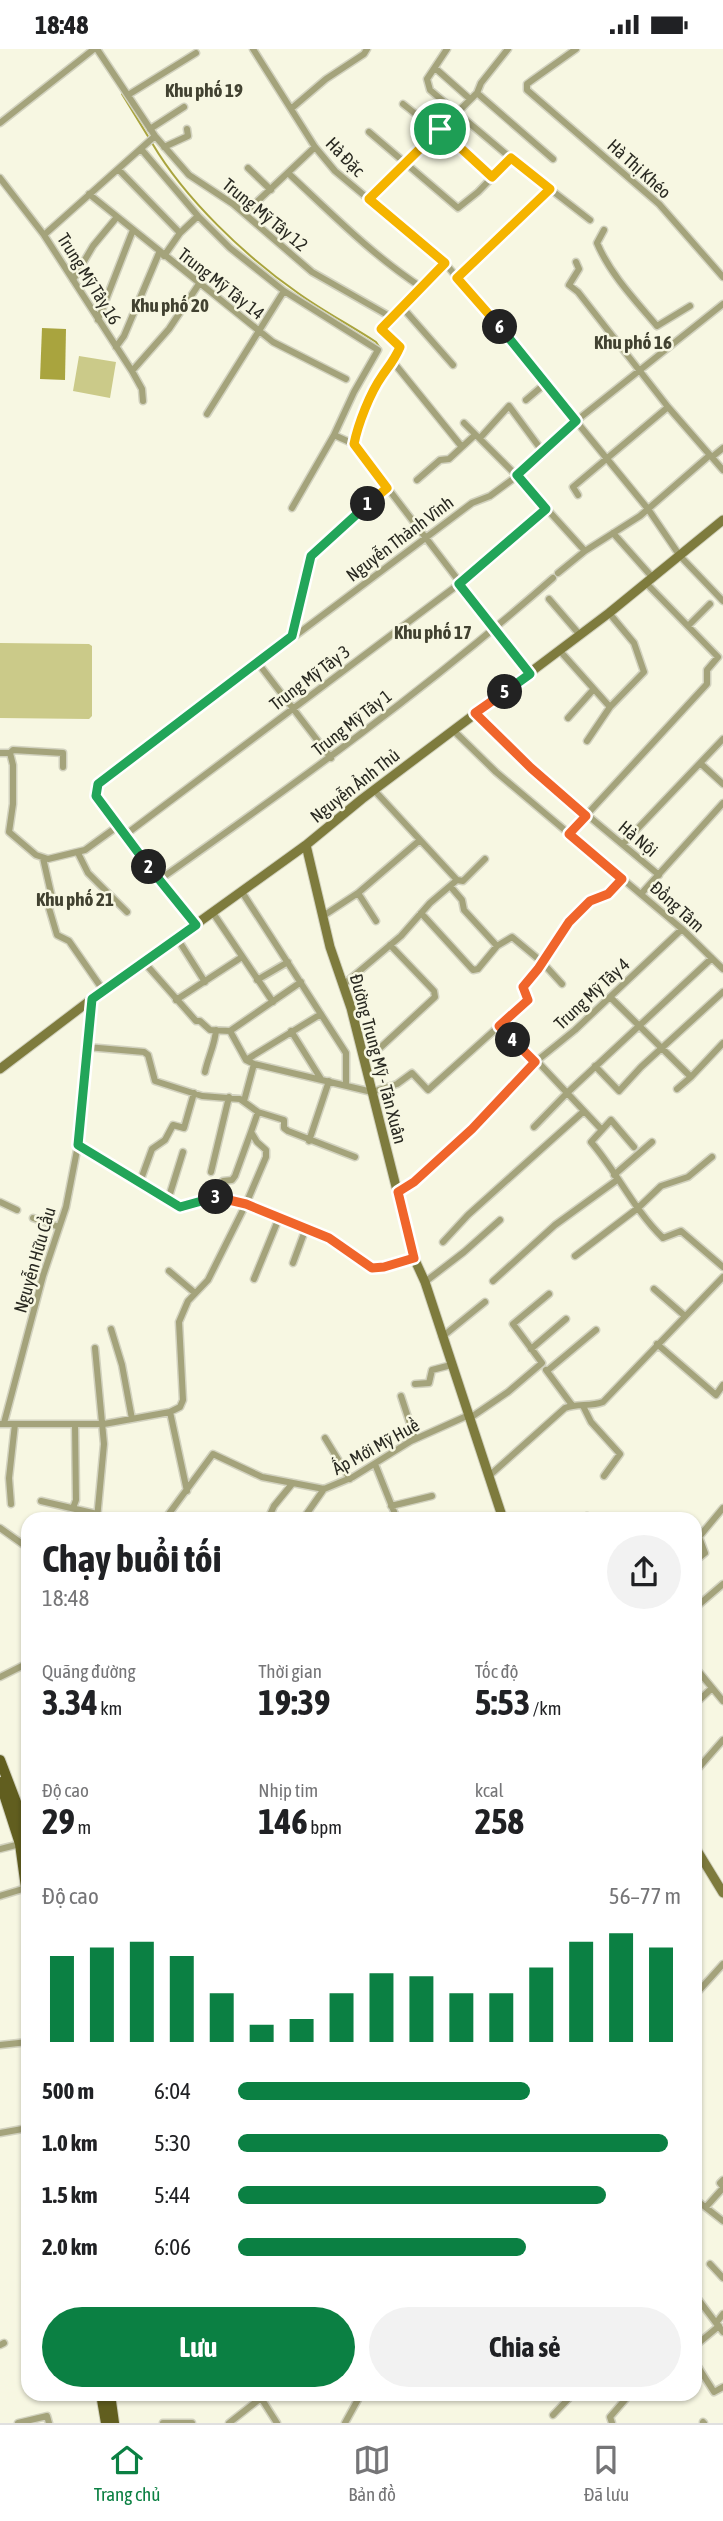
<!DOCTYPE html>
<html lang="vi">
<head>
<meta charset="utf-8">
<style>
	body { margin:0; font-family:"Asap Condensed",sans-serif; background:#f2f2f2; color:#202124; height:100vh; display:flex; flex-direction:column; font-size:26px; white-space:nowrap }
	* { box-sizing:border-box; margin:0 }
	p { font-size:23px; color:#757577 }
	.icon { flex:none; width:38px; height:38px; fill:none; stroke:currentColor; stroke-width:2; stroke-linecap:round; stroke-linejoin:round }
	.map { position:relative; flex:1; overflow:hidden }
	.panel { position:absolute; left:21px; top:1463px; width:681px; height:889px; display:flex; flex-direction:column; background:#fff; border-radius:21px; box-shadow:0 2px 5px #0004 }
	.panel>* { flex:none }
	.pin { position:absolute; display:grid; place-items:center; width:60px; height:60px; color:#fff; margin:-30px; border:4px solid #fff; border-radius:50%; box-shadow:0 2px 7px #0007 }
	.km { position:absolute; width:35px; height:35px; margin:-18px; border-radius:50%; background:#222; color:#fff; font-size:19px; line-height:35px; text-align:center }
	.round { display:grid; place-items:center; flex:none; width:74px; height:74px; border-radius:37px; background:#f2f2f2 }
	.head { display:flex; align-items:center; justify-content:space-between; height:119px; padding:0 21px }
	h1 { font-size:38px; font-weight:700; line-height:52px }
	.stats { display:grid; grid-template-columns:repeat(3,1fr); gap:10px; height:119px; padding:7px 21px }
	.stats div { display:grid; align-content:center }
	.stats b { font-size:35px; font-weight:700 }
	.stats small { font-size:19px; font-weight:400 }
	.stats p { font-size:19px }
	.chart { height:196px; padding:14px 21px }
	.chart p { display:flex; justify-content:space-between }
	.chart svg { width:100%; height:126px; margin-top:7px; stroke:#0b8043; stroke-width:6 }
	.button { display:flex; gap:14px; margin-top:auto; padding:14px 21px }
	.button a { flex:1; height:80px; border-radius:42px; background:#0b8043; color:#fff; font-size:28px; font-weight:700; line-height:80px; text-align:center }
	.button a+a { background:#f2f2f2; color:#202124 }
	ul { padding:0 21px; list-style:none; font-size:23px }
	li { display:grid; grid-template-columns:112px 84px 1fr; align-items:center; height:52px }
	li i { height:18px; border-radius:9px; background:#0b8043 }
	.status { display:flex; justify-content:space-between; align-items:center; height:49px; padding:0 35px; background:#fff; direction:ltr }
	.status svg { height:19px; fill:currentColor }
	.menu { display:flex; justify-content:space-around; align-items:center; height:98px; border-top:2px solid #e0e0e0; background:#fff; font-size:19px; color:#757577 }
	.menu a { display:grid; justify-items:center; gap:4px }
	.menu .on { color:#0b8043 }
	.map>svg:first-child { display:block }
</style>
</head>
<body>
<div class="status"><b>18:48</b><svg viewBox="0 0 49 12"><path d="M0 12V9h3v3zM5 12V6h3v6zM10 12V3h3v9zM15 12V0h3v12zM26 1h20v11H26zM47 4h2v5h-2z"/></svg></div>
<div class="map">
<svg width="723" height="2374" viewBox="0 0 723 2374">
	<rect width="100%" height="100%" fill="#f7f7e2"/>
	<path fill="#cbca89" d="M79 307 116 313 110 349 73 342Z
		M0 594 89 595 92 597V667L89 670 0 669Z"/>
	<path fill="#a9a43e" d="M42 279 66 280 65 331 40 330Z"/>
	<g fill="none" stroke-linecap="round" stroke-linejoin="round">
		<path stroke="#a9a43e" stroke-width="2" d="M122 45 149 89
			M152 94C185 150 245 207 298 244 323 262 350 276 376 293L380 299"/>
		<g stroke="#d2d2bf" stroke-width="9">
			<path id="street" d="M97 0 155 87 189 126 233 155 312 223 391 268 445 214
				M253 0 315 98 335 122 445 214 576 372 648 460 680 507 723 552
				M447 0 427 30 430 41 519 116 590 171
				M576 0 531 32 527 35V41L659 155 723 228
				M435 19 470 50
				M477 44 553 110
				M128 46 196 4
				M403 55 437 82
				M292 59 326 30 364 5 367 0
				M0 74 94 0
				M150 80 184 58
				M440 80 492 128
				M369 83 458 159 478 143 511 109
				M164 98 188 87 187 80
				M141 100 198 167
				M248 119 271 141
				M118 120 180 184 164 207
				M288 124C331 164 372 206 421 238
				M0 129 44 186 132 322 142 340 143 352
				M89 145 273 293 346 330
				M369 151 477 44 481 34 508 0
				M245 164 315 98
				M604 181 597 194C610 225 635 251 657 277L690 257
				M180 184 198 167 230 199 284 242 378 301 354 343 334 386 292 459
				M44 186 155 87
				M576 213 579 220 569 236 578 243 668 358 723 421
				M457 229 550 140
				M73 231 93 197 117 168
				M402 258 453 316
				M98 271 133 181
				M116 298 124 287 159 204
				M394 314 462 398
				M132 322 169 280 199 235
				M526 351 546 334
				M207 365 284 242
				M464 374 517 427 585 502
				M334 386 354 395 530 625
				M480 389 509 357 543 403
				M354 395C358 375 370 344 382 327 389 317 395 310 400 298L381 280 391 268
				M712 408 723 399
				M417 431 440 411 449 410 475 386
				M578 446 573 438 668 358
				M546 460 459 535 125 786 96 747 98 735 472 454 490 447 517 427 576 372 723 255
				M613 484 653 529
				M558 524 585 502 640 467 710 406
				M549 550 580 586
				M688 577 710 555
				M292 587 307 514 311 507 388 439
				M560 602 610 658 644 623 634 594 609 564
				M258 614 331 709
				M475 665 531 719 659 826
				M568 669 593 641
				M453 681 496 723 682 880 723 920
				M587 692 610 658
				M0 704H10L13 716V755L9 783 36 806 48 810 85 801 118 777
				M10 704 13 701 63 704V718
				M700 714 723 735
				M569 785 707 635V621L718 608 646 534
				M125 786 196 876
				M623 795 723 690
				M78 804 88 824 127 863
				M43 809 53 853 49 859 57 886 69 892 103 941
				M159 831C295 735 428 639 553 529
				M457 831 463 832 485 810
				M450 837 462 851 464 861 497 897
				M242 843 346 1004V1036
				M641 845 723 754
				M213 864 273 953
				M421 864 473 921 478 920 497 897 512 888 542 913 562 935
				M323 867 358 844
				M376 872 358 844 420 791
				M177 889 205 933
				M143 912 196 972H200L210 981 230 982
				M257 931 288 913
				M343 936 401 887 430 854 457 831 374 741
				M610 948 691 1028 723 994
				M176 951 242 908
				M499 977 535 1013
				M230 982 246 1011 254 1015 372 1043 397 1035 412 1024 428 1041 528 951 523 938 538 920 569 873 590 852 608 845 622 830
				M230 982 301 933
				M291 982 321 1030
				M87 998 144 1003 148 1006 155 1032 202 1047 240 1050 258 1063 284 1071V1079L288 1082 355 1108
				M364 1007 381 998 435 948 434 942 390 896
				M246 1011 321 965
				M537 1012 602 1081
				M595 1017 619 1042 641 1018 723 943
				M205 1023C208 1008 215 996 216 981
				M677 1040 691 1028
				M244 1052 254 1015
				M534 1078 567 1044 712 909
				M309 1092 329 1032
				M78 1096 180 1158 219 1147 246 1155 329 1189 372 1219 384 1218 414 1209
				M634 1098 611 1071 591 1093C617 1123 634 1161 663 1189L681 1182 723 1218
				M211 1123 229 1048
				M614 1126 652 1093
				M140 1133 152 1100 165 1091 173 1076 184 1079 194 1044
				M398 1143 414 1133 472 1080 528 1019 575 981 682 880
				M219 1147 223 1132 232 1131 235 1127 251 1083
				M168 1151 183 1103
				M0 1153 17 1161
				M33 1169 59 1178
				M443 1193 468 1166 584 1062
				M575 1207 638 1159 661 1137 688 1128 712 1108
				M293 1214 306 1179
				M169 1222 195 1244
				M254 1230 279 1169
				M493 1232 555 1176 617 1131
				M425 1233 464 1203 500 1171
				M654 1240 685 1267
				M111 1280 122 1316 132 1370
				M442 1288 485 1253
				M657 1295 716 1346 723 1336
				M95 1299 104 1395 97 1470
				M531 1300 566 1270
				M546 1321 572 1356
				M547 1322 596 1281
				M415 1335 429 1334 432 1321 451 1316
				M401 1347 415 1390
				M583 1357 591 1373 620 1405 604 1427
				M170 1363 187 1442
				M470 1369 508 1343 542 1314 513 1275 549 1245
				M4 1374 43 1227 66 1158 78 1096 92 950
				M0 1375H104L170 1363 180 1358 183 1351 179 1273 188 1252 208 1231 246 1155 266 1108V1101L257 1093 251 1083 258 1063
				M325 1389 350 1430
				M375 1415 397 1470
				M489 1427 565 1359C577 1354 590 1358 603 1353L723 1228
				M41 1452 97 1465
				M11 1455 9 1429 15 1375
				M391 1457 432 1447
				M73 1459 76 1451 75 1375
				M165 1470 213 1405 262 1428 324 1440 353 1428 411 1392 469 1366
				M268 1470 274 1457 292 1435
				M303 1470 324 1440
				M584 1470 587 1467
				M0 1479 28 1499
				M695 1512 705 1504 699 1488 723 1459
				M695 1559 723 1535
				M695 1618 723 1652
				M0 1628 28 1614
				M695 1655 711 1640
				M695 1723 723 1691
				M0 1800 20 1795
				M0 1847 26 1839
				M695 1946 723 1915
				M0 1996 28 1993
				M0 2084 28 2079
				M723 2131 720 2134 723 2138
				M695 2150 723 2172
				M706 2158 723 2139
				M710 2215 723 2229
				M695 2246 716 2274
				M723 2265 716 2274 723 2283
				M0 2296 4 2294
				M695 2297 719 2277
				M695 2313 714 2343 723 2338
				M553 2366 573 2345
				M703 2373 704 2374
				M18 2374 47 2367 49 2374
				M163 2374H192
				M229 2374 261 2349 277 2374
				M345 2374 361 2345
				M612 2374 610 2368 630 2345"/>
		</g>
		<g stroke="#d2d2bf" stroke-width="11">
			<path id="secondary" d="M306 796 330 898 351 959 414 1209 425 1233 503 1470
				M0 1020 92 950 306 796 362 750 609 564 723 471
				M695 1798 723 1844"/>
		</g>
		<g stroke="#d2d2bf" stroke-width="12">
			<path id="primary" d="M0 1711 21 1766 28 1795
				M0 1733 20 1795 28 1853
				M101 2345 106 2374
				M110 2345 114 2374"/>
		</g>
		<use href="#street" stroke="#a4a37b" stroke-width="6"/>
		<use href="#secondary" stroke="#7e7b3d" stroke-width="9"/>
		<use href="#primary" stroke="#615e1f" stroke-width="10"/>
	</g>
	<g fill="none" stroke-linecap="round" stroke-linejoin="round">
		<g stroke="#fff" stroke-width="14">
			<path id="split-1" d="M368 455 387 439 354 395C358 375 370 344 382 327 389 317 395 310 400 298L381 280 445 214 369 150 440 80"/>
		</g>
		<g stroke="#fff" stroke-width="14">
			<path id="split-2" d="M149 818 96 747 98 735 292 587 311 507 368 455"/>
		</g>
		<g stroke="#fff" stroke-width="14">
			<path id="split-3" d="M149 818 196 876 92 950 78 1096 180 1158 216 1148"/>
		</g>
		<g stroke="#fff" stroke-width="14">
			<path id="split-4" d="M216 1148 246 1155 329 1189 372 1219 384 1218 414 1209 398 1143 414 1133 472 1080 535 1013 513 991"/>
		</g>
		<g stroke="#fff" stroke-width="14">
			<path id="split-5" d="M505 643 475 664 531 719 586 767 569 785 622 830 608 845 590 852 569 873 538 920 523 938 528 951 499 977 513 991"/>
		</g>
		<g stroke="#fff" stroke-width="14">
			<path id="split-6" d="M500 278 576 372 517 426 546 460 459 535 530 625 505 643"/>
		</g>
		<g stroke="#fff" stroke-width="14">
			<path id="split-7" d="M440 80 492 128 511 109 550 140 457 229 500 278"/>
		</g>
		<use href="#split-1" stroke="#f5b400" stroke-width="9"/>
		<use href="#split-2" stroke="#22a559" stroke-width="9"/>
		<use href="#split-3" stroke="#22a559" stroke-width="9"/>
		<use href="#split-4" stroke="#f0652b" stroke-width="9"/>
		<use href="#split-5" stroke="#f0652b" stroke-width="9"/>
		<use href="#split-6" stroke="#22a559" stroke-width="9"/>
		<use href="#split-7" stroke="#f5b400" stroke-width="9"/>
	</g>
	<g text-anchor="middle" stroke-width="5" stroke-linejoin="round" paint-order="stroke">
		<g font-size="18" fill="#292921" stroke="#f7f7e2">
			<text transform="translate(345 108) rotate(46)" y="6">Hà Đặc</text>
			<text transform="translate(639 120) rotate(42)" y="6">Hà Thị Khéo</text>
			<text transform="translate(265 166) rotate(39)" y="6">Trung Mỹ Tây 12</text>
			<text transform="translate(89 230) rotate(58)" y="6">Trung Mỹ Tây 16</text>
			<text transform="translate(221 235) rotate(38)" y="6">Trung Mỹ Tây 14</text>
			<text transform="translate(400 490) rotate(-37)" y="6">Nguyễn Thành Vĩnh</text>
			<text transform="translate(310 629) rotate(-37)" y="6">Trung Mỹ Tây 3</text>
			<text transform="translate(352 674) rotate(-38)" y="6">Trung Mỹ Tây 1</text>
			<text transform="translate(355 737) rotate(-38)" y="6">Nguyễn Ảnh Thủ</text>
			<text transform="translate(638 790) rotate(40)" y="6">Hà Nội</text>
			<text transform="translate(677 858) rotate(42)" y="6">Đồng Tâm</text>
			<text transform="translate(592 945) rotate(-43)" y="6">Trung Mỹ Tây 4</text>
			<text transform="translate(378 1010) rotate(75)" y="6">Đường Trung Mỹ - Tân Xuân</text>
			<text transform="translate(35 1211) rotate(-74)" y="6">Nguyễn Hữu Cầu</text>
			<text transform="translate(376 1398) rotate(-29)" y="6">Ấp Mới Mỹ Huề</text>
		</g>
		<g font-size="19" font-weight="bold" fill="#424231" stroke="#f7f7e2">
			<text x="204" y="48">Khu phố 19</text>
			<text x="170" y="263">Khu phố 20</text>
			<text x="633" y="300">Khu phố 16</text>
			<text x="433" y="590">Khu phố 17</text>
			<text x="75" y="857">Khu phố 21</text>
		</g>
	</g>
</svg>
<div class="pin" style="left:440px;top:80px;background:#1e9e55"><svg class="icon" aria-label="arrive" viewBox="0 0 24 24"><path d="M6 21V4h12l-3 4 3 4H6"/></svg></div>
<b class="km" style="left:368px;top:455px">1</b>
<b class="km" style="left:149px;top:818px">2</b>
<b class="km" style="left:216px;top:1148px">3</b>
<b class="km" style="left:513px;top:991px">4</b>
<b class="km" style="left:505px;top:643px">5</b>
<b class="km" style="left:500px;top:278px">6</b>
<section class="panel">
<div class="head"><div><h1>Chạy buổi tối</h1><p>18:48</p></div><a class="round"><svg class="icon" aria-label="share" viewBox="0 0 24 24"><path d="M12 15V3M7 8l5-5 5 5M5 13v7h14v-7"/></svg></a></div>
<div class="stats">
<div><p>Quãng đường</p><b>3.34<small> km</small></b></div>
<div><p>Thời gian</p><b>19:39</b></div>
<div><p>Tốc độ</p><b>5:53<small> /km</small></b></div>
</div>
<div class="stats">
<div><p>Độ cao</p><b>29<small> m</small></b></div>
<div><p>Nhịp tim</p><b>146<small> bpm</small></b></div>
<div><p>kcal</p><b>258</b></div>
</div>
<div class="chart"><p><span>Độ cao</span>56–77 m</p>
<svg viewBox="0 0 160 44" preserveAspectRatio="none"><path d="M5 44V14M15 44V11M25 44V9M35 44V14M45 44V27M55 44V38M65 44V36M75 44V27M85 44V20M95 44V21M105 44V27M115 44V27M125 44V18M135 44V9M145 44V6M155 44V11"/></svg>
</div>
<ul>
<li><b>500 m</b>6:04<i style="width:66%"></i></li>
<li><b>1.0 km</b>5:30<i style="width:97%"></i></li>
<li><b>1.5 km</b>5:44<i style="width:83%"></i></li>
<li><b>2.0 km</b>6:06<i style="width:65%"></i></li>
</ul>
<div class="button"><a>Lưu</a><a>Chia sẻ</a></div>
</section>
</div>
<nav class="menu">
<a class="on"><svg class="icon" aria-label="home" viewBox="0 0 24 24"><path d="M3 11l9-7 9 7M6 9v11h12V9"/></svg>Trang chủ</a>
<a><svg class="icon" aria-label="map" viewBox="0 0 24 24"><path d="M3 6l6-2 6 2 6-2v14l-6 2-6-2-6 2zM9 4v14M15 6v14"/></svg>Bản đồ</a>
<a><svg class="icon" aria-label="saved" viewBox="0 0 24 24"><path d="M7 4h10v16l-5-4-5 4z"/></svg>Đã lưu</a>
</nav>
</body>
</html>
